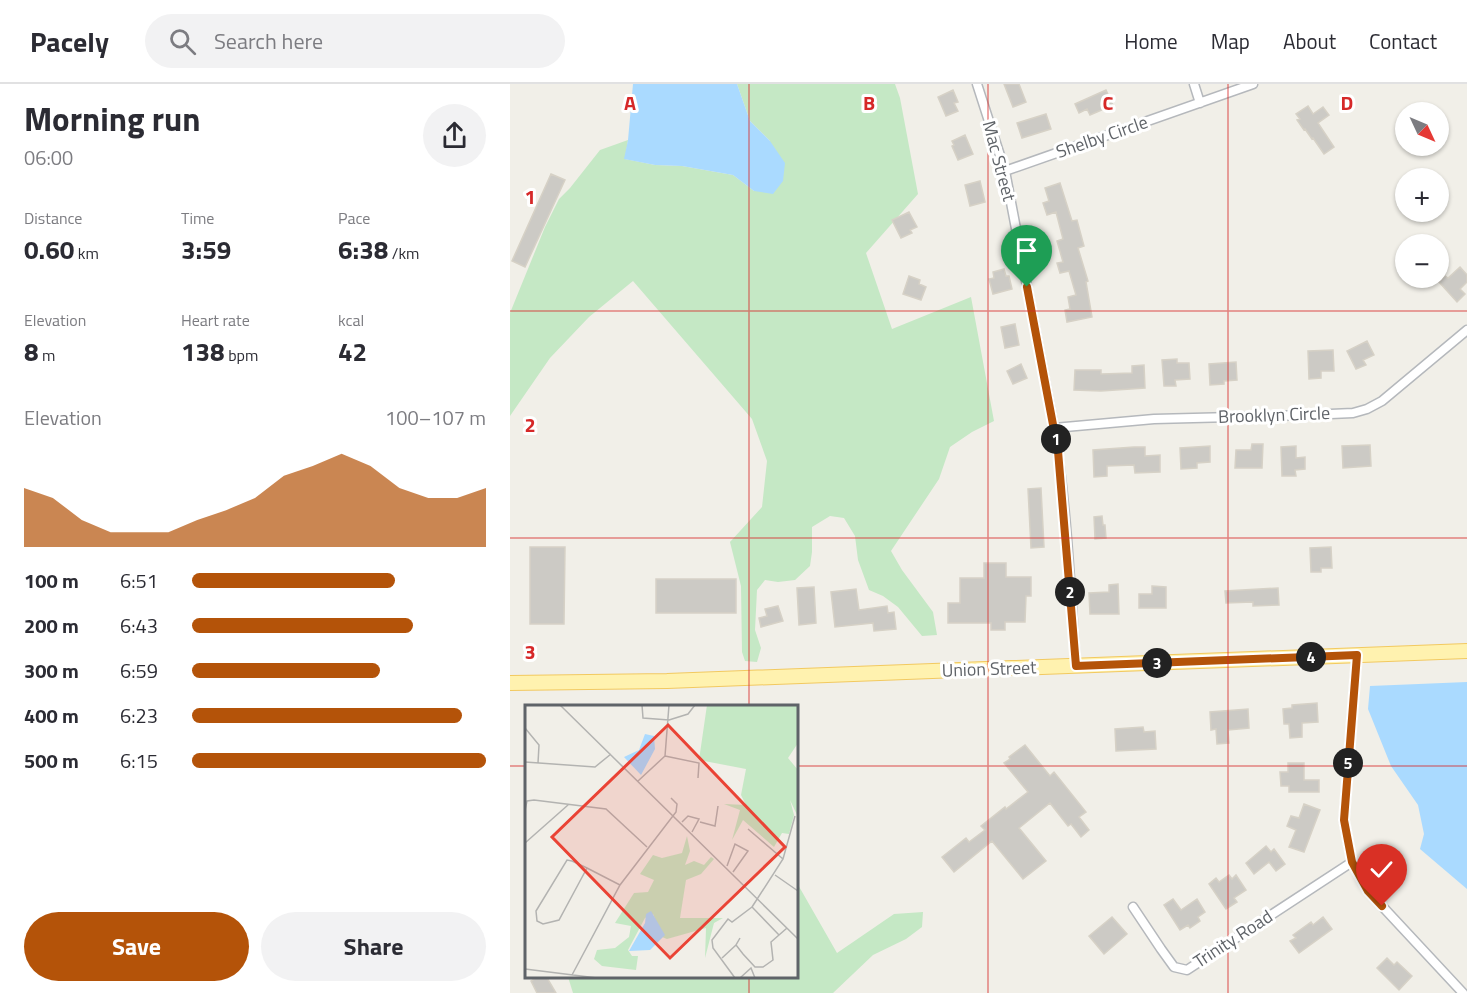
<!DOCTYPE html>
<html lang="en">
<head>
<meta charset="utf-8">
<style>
	body { margin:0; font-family:"Titillium Web",sans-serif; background:#f2f2f3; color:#2b2b33; height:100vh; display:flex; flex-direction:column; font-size:22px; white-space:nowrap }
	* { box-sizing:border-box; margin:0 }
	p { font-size:20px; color:#7c7c81 }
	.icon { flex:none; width:33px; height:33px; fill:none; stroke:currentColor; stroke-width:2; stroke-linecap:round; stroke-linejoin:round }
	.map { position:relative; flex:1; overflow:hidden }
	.side { display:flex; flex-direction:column; background:#fff; width:510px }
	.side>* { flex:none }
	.needle { width:39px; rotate:134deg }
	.buttons { position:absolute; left:885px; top:18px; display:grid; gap:12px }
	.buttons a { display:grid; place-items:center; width:54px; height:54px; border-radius:50%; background:#fff; box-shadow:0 2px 4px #0004; font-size:30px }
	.pin { position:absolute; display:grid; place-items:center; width:51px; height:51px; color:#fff; margin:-62px -26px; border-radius:50% 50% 50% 0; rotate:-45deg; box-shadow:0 0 6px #0007 }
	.pin .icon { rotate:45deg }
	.km { position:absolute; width:30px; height:30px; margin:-15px; border-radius:50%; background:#222; color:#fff; font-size:16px; line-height:30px; text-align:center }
	.round { display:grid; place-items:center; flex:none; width:63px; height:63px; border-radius:32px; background:#f2f2f3 }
	.overview { display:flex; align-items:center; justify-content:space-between; height:102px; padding:0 24px }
	h1 { font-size:33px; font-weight:700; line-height:45px }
	.metrics { display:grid; grid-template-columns:repeat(3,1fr); gap:9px; height:102px; padding:6px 24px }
	.metrics div { display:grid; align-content:center }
	.metrics b { font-size:26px; font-weight:700 }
	.metrics small { font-size:16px; font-weight:400 }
	.metrics p { font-size:16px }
	.chart { height:168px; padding:12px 24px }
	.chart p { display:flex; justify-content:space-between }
	.chart svg { width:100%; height:108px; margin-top:6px; fill:#b45309; opacity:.7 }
	.primary-button { display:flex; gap:12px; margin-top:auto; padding:12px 24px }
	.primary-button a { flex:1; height:69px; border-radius:36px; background:#b45309; color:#fff; font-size:24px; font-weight:700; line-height:69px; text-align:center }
	.primary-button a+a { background:#f2f2f3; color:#2b2b33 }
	ul { padding:0 24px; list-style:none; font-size:20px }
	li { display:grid; grid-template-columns:96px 72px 1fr; align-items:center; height:45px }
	li i { height:15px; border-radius:8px; background:#b45309 }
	header { display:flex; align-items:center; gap:36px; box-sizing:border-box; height:84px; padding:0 30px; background:#fff; border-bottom:2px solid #e1e1e2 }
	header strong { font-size:28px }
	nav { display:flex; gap:33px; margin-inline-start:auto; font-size:21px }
	.search { width:420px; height:54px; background:#f2f2f3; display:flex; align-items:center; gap:15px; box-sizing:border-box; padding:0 21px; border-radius:33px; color:#7c7c81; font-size:22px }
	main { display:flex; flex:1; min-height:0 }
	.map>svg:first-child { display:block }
</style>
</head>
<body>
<header>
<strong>Pacely</strong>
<div class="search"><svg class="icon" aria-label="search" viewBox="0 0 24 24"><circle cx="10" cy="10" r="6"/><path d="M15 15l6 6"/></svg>Search here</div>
<nav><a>Home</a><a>Map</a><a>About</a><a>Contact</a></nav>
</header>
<main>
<section class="side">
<div class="overview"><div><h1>Morning run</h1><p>06:00</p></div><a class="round"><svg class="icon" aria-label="share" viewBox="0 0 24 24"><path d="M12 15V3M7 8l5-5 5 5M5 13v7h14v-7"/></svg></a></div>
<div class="metrics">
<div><p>Distance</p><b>0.60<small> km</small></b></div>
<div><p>Time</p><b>3:59</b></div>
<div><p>Pace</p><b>6:38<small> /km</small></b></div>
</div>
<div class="metrics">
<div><p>Elevation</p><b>8<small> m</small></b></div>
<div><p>Heart rate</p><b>138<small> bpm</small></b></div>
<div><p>kcal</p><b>42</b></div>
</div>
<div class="chart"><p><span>Elevation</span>100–107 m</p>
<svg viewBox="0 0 160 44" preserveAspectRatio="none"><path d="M0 44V20L10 24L20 33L30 38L40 38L50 38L60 33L70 29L80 24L90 15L100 11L110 6L120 11L130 20L140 24L150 24L160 20V44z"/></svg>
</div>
<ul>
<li><b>100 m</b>6:51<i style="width:69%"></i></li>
<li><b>200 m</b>6:43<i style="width:75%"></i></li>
<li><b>300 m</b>6:59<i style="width:64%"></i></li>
<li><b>400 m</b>6:23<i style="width:92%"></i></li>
<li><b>500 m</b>6:15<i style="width:100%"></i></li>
</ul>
<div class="primary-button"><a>Save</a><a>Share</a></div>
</section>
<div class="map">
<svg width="957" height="909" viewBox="0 0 957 909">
	<rect width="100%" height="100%" fill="#f1efe8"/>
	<path fill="#c5e8c5" d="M227 0H385L390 14 408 110 356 169 382 245 461 213 484 337 462 348 440 363 429 395 381 467 392 486 423 528 427 551 412 552 388 523 373 512 359 506 348 476 345 452 334 434 320 432 302 443V468L300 482 285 496 268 498 255 496 247 506 245 546 251 564 247 578 235 577 232 568 231 502 220 458 252 423 257 377 242 335 123 197 79 233 40 274 0 332V229L35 143 49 115 60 104 90 66 118 56 115 75 145 81 172 82 223 91 244 107 260 57 240 37Z
		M287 799 327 869 384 830 413 828 412 843 396 855 363 871 323 909H63L58 893 286 892Z"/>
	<path fill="#aadaff" d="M123 0H227L240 37 260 57 275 79 273 97 263 110 244 107 223 91 172 82 145 81 114 75 118 56Z
		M957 598V805L910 765 914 750 908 721 881 682 858 625 860 602Z"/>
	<path fill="#cccac5" stroke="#d6d1c6" stroke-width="1.5" d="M494 0H509L516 18 503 23Z
		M443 6 448 18 444 19 448 27 436 32 428 13Z
		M596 6 603 21 580 31 577 25 569 29 565 20Z
		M798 22 803 30 813 23 819 31 808 39 824 63 814 70 803 54 802 55 795 45 794 46 787 36 790 35 786 30Z
		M536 30 541 45 512 54 507 39Z
		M455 51 463 70 448 76 442 62 444 61 442 57Z
		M41 90 55 96 15 183 2 177Z
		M470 97 475 118 460 122 455 101Z
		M550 99 562 137 567 136 574 162 568 164 578 197 576 198 582 233 557 238 555 226 560 225 558 213 566 211 559 187 550 189 547 179 553 178 547 157 553 155 546 128 537 131 533 119 539 117 535 104Z
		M399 128 407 143 400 146 402 149 391 154 382 136Z
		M950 183 957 191V198L950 205 955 210 947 218 929 198 935 192 938 194Z
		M494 185 496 192H499L502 205 483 210 479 195 484 194 483 188Z
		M399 192 410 196 409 200 416 203 411 216 393 210Z
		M505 240 509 261 495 264 491 243Z
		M857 257 864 271 853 276 856 281 846 285 837 267Z
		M823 266 824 287H811V294L799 295 798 267Z
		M667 275V279H679L680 295 665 296 666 302H654L652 276Z
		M726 278 727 296 714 297V300L700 301 699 280Z
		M511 280 517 294 503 300 497 287Z
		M634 281 635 304 591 307 564 306 565 286H591V290L622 289V282Z
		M742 360H753L752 384H725L726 366H741Z
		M860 361 861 382 833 384 832 362Z
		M700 362V378L687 379V384L671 385 670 364Z
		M786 362V374L795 373V385L785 386 786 392H772L771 363Z
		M624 363H635V372L650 371V388L625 389 624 381 597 382V392L584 393 583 366Z
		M531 404 534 463 521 464 518 405Z
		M592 432 593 441H595L596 454 585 455 584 433Z
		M20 463H55L54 540H20Z
		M821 463 822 484H811V488H801L800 464Z
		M474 479H496V493H521V512H516L515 538H495V546H481V539H438V519H450V494H474Z
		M146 495H226V529H146Z
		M608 500 609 530H580L579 509 599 508V501Z
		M642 502 656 503V524H629V510H642Z
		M304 503 306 539 289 541 287 504Z
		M768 504 769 521 743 522V518L716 519 715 507Z
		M346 505 349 526 377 522 378 529 384 528 386 545 364 547 363 539 325 543 321 508Z
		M268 522 273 537 251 543 249 534 257 532 255 525Z
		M807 619 808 638 792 639V653L780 654 779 640H774L773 625 782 624V621Z
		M738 625 739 644 718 646 719 659 707 660 706 645 701 646 700 628Z
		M633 643 634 648 645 647 646 665 606 667 605 645Z
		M515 661 540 692 544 688 576 728 569 733 579 746 571 753 561 740 558 742 540 719 509 744 536 777 513 795 482 757 444 788 432 773 456 754 459 758 475 746 471 742 495 723 496 725 518 708 494 679 500 675 499 673Z
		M778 679H794V696H809V708H779V702H771L770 688H778Z
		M794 720 810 726 794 768 779 763 786 746 777 742 781 732 789 734Z
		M756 762 761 768 764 765 775 780 766 787 759 778 744 790 736 779Z
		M719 791 722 795 726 791 736 806 724 814 727 818 716 825 699 800 706 794 709 798Z
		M663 815 671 826 687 815 695 828 688 833 690 837 680 844 678 841 670 846 654 821Z
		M602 833 617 850 594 870 579 852Z
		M813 833 822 845 789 869 780 857 786 854 783 851 801 838 803 841Z
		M877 874 884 881 887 878 902 892 889 906 867 884Z
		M29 892H36L46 909H27L21 897Z"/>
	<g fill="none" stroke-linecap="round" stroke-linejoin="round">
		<g stroke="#b5b8bc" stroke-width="11">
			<path id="street" d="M467 0 495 87 544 344C557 421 560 503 566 582
				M684 0 690 19
				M495 87 743 0
				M544 344 644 335 798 331 843 329 857 325 872 317 957 246
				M847 571 834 736 842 778 858 807 953 909
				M623 823 651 865 664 883 677 886 842 778"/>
		</g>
		<g stroke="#f2c960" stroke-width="16">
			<path id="primary" d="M0 599 157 597 957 567"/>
		</g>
		<use href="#street" stroke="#fff" stroke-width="8"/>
		<use href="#primary" stroke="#fff2af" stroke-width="14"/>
	</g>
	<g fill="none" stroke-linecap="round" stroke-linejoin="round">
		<g stroke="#fff" stroke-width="12">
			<path id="route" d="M517 203 548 367 566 582 847 571 834 736 842 778 858 807 872 822"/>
		</g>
		<use href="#route" stroke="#b45309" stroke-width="8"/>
	</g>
	<path fill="none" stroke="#d62828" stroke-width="1.5" stroke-opacity="0.55" d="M239 0V622M478 0V909M718 0V909M0 227H957M0 454H957M0 682H16M286 682H957M239 892V909"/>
	<g text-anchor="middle" stroke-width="6" stroke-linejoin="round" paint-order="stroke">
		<g font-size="18" fill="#5f6368" stroke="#fff">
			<text transform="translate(592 53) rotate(-19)" y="6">Shelby Circle</text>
			<text transform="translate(489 77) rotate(75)" y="6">Mac Street</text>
			<text transform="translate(764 331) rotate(-2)" y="6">Brooklyn Circle</text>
			<text transform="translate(479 585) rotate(-2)" y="6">Union Street</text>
			<text transform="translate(723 855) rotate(-33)" y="6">Trinity Road</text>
		</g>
	</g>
	<g transform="translate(15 621)">
		<rect width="273" height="273" fill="#f1efe8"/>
		<path d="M182 0H273V38L263 53 273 65V112L265 95 269 110 264 129 257 128 249 142 218 115 207 135 215 105 199 99 221 100 216 90 221 64 174 55ZM162 131 165 146 160 160 169 156 179 160 186 152 189 154 176 169 161 175 155 213H198L189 218 180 253 181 223 142 234 137 232 128 209 120 213 103 245 107 251H113L111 265 77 261 69 254 72 245 90 243 104 232 106 221 90 218 109 188 123 187 129 175 115 169 128 150 137 153 157 148Z" fill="#c5e8c5"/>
		<path d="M120 29 129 31 130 44 116 70 99 52 114 45ZM126 206 140 230 125 245 104 246 120 218 121 209Z" fill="#aadaff"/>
		<path fill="none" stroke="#b3b3b1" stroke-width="1.5" d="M35 0 273 234M117 0 118 13 144 15 163 9 170 0M0 23 14 40 13 58M140 51 174 58 173 73M0 57 70 62 86 49M113 76 140 51 144 0M0 105 2 96 9 95 81 104 122 142M157 117 163 111 174 114 167 127M175 117 190 121 193 101M223 124 258 154M0 138 43 100M202 161 210 139 223 146 208 167M62 163 34 215 18 219 12 216 11 206 42 155 47 156 62 163 95 180M250 170 273 186M262 223 254 230 227 202 258 154 270 111M215 233 211 240 218 249 230 262H238L248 255 246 237 254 230M197 253 211 240M0 264 72 273M47 270 95 180 151 107 152 99 146 93M210 273 188 243 187 235 203 214 207 217 227 202M215 273 226 263 230 273"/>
		<path fill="#ea4335" fill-opacity="0.15" stroke="#ea4335" stroke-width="3" d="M143 20 260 142 145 253 27 132Z"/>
		<rect width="273" height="273" fill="none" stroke="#5f6368" stroke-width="3"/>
	</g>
	<g font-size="20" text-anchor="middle" font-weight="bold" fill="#d62828" stroke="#fff" stroke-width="6" stroke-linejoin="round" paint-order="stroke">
		<text x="120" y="26">A</text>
		<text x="359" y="26">B</text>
		<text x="598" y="26">C</text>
		<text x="837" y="26">D</text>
		<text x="20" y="120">1</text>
		<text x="20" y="348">2</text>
		<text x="20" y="575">3</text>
	</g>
</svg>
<div class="buttons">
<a><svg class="needle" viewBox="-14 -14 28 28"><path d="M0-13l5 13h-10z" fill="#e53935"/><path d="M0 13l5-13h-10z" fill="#7c7c81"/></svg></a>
<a>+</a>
<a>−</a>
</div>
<div class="pin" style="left:517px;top:203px;background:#1e9e55"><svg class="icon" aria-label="arrive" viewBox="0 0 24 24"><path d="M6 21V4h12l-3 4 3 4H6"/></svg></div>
<div class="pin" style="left:872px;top:822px;background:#d93025"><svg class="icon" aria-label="check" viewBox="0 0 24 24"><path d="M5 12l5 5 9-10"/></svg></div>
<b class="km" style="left:546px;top:355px">1</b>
<b class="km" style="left:560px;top:508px">2</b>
<b class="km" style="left:647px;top:579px">3</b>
<b class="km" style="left:801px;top:573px">4</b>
<b class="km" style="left:838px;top:679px">5</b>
</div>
</main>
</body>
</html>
